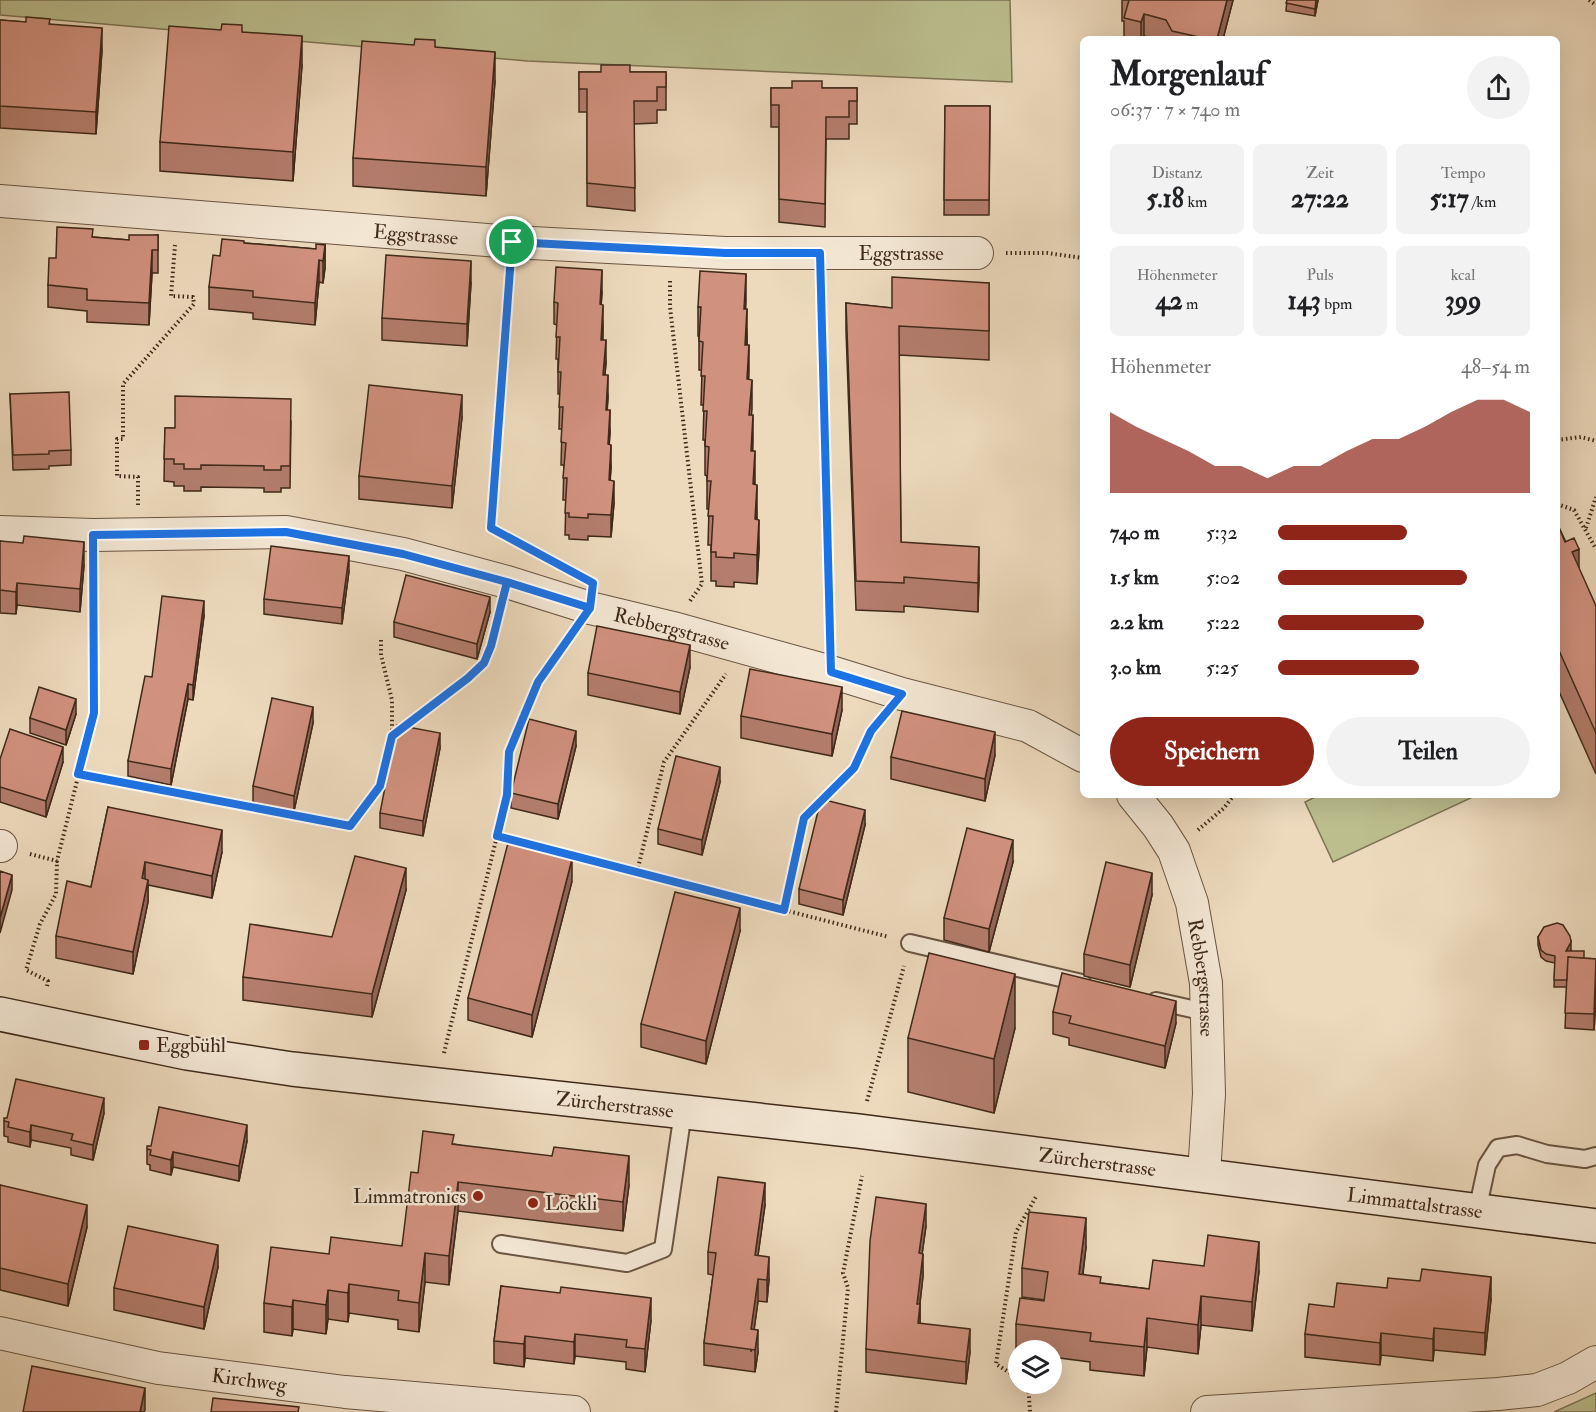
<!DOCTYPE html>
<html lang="de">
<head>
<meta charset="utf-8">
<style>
	body { margin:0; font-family:"IM FELL Double Pica",serif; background:#f2f2f2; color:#202124; height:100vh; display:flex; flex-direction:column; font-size:22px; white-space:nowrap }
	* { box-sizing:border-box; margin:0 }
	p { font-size:20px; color:#757577 }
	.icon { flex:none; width:33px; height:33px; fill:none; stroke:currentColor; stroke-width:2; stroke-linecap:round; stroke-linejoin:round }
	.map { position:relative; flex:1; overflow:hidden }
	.details { position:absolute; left:1080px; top:36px; width:480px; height:762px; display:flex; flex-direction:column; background:#fff; border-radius:9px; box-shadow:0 6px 24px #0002 }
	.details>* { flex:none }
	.fabs { position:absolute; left:1008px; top:1340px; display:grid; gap:12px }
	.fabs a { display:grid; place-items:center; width:54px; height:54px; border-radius:50%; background:#fff; box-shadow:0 6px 24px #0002; font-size:30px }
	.pin { position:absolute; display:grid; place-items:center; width:51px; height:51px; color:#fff; margin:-26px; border:3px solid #fff; border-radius:50%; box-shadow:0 2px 6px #0007 }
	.round { display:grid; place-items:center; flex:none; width:63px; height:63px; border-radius:32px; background:#f2f2f2 }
	.summary { display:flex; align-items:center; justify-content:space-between; height:102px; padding:0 30px }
	h1 { font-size:33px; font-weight:700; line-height:45px }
	.metrics { display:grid; grid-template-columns:repeat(3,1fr); gap:9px; height:102px; padding:6px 30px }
	.metrics div { display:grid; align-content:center; border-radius:9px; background:#f2f2f2; text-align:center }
	.metrics b { font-size:26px; font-weight:700 }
	.metrics small { font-size:16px; font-weight:400 }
	.metrics p { font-size:16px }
	.chart { height:168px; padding:12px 30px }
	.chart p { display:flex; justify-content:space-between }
	.chart svg { width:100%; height:108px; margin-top:6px; fill:#8f2418; opacity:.7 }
	.action { display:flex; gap:12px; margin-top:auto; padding:12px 30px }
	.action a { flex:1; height:69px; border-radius:36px; background:#8f2418; color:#fff; font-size:24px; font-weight:700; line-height:69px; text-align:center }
	.action a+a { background:#f2f2f2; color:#202124 }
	ul { padding:0 30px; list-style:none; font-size:20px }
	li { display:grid; grid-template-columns:96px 72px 1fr; align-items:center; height:45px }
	li i { height:15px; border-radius:8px; background:#8f2418 }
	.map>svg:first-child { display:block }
</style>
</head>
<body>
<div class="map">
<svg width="1596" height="1412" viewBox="0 0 1596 1412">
	<rect width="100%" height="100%" fill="#eddabd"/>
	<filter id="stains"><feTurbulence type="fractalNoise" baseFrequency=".00333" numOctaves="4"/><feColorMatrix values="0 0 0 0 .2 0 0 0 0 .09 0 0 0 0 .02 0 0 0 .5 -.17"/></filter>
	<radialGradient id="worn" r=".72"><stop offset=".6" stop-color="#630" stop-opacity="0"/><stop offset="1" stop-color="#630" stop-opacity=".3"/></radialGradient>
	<path fill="#bcbe8e" stroke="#7e7454" stroke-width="1.5" d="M0 0H1010L1012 82 527 61 0 15Z
		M1319 795H1472L1473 797 1333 862 1305 802Z
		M1596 1393V1412H1554Z"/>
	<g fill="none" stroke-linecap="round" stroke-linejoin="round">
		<g stroke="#6a5542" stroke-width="20">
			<path id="lane" d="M910 943 1082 983
				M1156 1001 1192 1009 1207 1011
				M1477 1211 1487 1165 1498 1148 1517 1145 1547 1154 1585 1159 1596 1156
				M501 1244 627 1263 663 1249 683 1112"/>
		</g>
		<g stroke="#6a5542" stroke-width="34">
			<g id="street">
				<path id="s1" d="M0 201 512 242 725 253H977"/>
				<path id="s2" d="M0 532 93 535 286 532 403 554 507 582 590 608 673 628 831 672 902 694 1028 726 1083 756"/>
				<path id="s3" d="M1133 795 1158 826 1174 851 1192 903 1206 983 1209 1094 1204 1175"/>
				<path d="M0 846H1"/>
				<path id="s4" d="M0 1333 158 1368 345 1392 574 1412"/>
				<path d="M1207 1412 1498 1394 1537 1390 1568 1378 1596 1362"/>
			</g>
		</g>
		<g stroke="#3f2919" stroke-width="36">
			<g id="secondary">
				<path id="s5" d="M0 1014 187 1053 292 1069 858 1131 1596 1226"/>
			</g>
		</g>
		<path stroke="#3f2919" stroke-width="4" stroke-dasharray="1.5 3" stroke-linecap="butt" d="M1589 0 1596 5
			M1006 253H1047L1083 258
			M510 273 491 528 553 561
			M670 281V307L702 584 690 601
			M821 283 830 639
			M1557 440 1581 437 1596 441
			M1557 504 1574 510 1596 549
			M138 505V477L117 476V439H123V384L194 304 193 297 171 296 175 245
			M1586 528 1596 497
			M381 640V655L392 700V735
			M78 774 350 826 380 786 392 736 468 678 484 663 491 646 500 610
			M1198 830 1224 808 1234 795
			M497 836 889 937
			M30 854 57 861 94 713V566
			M637 872 664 762 726 674
			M784 910 804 818 854 768 871 731 881 720
			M47 986 48 981 26 970 40 924 56 894 57 861
			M444 1053 507 795 509 752 538 682 572 634
			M867 1101 904 966
			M1018 1378 996 1364 1016 1232 1037 1195
			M1028 1383 1030 1412
			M836 1412 848 1288 843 1273 862 1176"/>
		<use href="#lane" stroke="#f3e7d4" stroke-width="16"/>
		<use href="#street" stroke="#f3e7d4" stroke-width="32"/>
		<use href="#secondary" stroke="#f3e7d4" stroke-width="33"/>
	</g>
	<path fill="#b47d6d" stroke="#3f2919" stroke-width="1.5" d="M1122 0H1233L1223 39H1154L1144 36 1143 39H1124V21H1122Z
		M1287 0H1318L1315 16 1286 11Z
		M0 20 50 24 102 50 96 134 0 128Z
		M242 32 302 65 293 181 160 171V142Z
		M435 47 495 81 486 196 353 186V158Z
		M579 72H666V110H657V123L634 124 635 211 587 206V112H579Z
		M771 88H857V124H849V139H826L825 227 779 222V127H771Z
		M945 106H990L989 215H944Z
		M158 235V273H152L149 325 87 322V311L48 307V285L56 258 93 237 129 240Z
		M244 243 316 249 325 245V268L323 283 319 282 315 325 253 319V313L209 309V287L220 256Z
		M471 283 467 346 382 340V318Z
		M989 283V360L899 355 901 542 979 576 978 612 904 606V612L856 610 846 331V303L892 308Z
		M602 292 601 304 603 327V340L606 362 605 375 608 397 607 410 610 432 609 445 611 467 610 480 614 503 611 537 588 536V540L569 539V535H565L566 500H563L564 465H561L562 429H559L560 394H558V359H556L557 325 554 324V302Z
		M698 307 745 309 747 338 748 380 759 549 757 584 734 582V587L716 586V581H711V545H708L709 509H707V476L705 475V440H703L704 405H701L702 370H699V336H698Z
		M10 394 71 450V465L49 466V469L13 470Z
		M462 417 452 508 359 499V476Z
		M291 421 290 488H281V492H264V488L201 487V491H184V486H174V482L164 481 165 428H175Z
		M1557 523 1596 606V774L1557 687Z
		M0 541 84 565 80 612 17 605 16 614 0 613Z
		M349 571 342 624 264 614V599Z
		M490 612 477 659 394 637V622Z
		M204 616 193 700 188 699 171 785 128 776V761L152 677Z
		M690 667 680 714 588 695V673Z
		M842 710 832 756 741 738V716Z
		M76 714 66 745 30 733V718Z
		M313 723 294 811 253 802V786Z
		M576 746 558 819 511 808V793Z
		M440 748 423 836 380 828V813Z
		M995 755 985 801 891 779V757Z
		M0 759 63 762 46 817 0 802Z
		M720 782 702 855 658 844V829Z
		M108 807 222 852 212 898 148 885V902L133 974 56 958V936L91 887Z
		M865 825 843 915 799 904V889Z
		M1013 862 989 952 944 940V918Z
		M572 881 532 1037 468 1020V998Z
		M406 890 372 1017 243 1000V977L332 937Z
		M1152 895 1130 987 1084 976V954Z
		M740 931 706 1064 641 1047V1024Z
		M1538 937 1571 950 1570 951 1584 958 1596 959V997L1594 1030 1565 1028 1567 987H1554L1555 963 1546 961 1541 957 1538 945Z
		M1053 1012 1176 1023 1165 1068 1069 1045V1038L1053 1034Z
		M1015 1028 994 1113 908 1092V1038Z
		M104 1113 93 1160 71 1155V1148L31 1140 30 1147 8 1142V1137L4 1136V1121L7 1118Z
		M247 1141 239 1181 173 1167 171 1175 150 1170V1165L147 1164V1149L151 1146Z
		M454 1144 629 1185 623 1231 458 1211 449 1285 425 1282 419 1332 398 1329V1320L349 1313 348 1322 328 1319 326 1334 293 1329 292 1336 264 1332V1303L329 1254 402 1246 418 1173Z
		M0 1185 87 1227 68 1306 0 1290Z
		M765 1205 758 1255 769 1279 767 1302 758 1301 754 1330 758 1352 755 1372 704 1365V1343L713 1275 708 1274V1252Z
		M926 1226 922 1254 923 1276 920 1304V1323L970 1352 966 1384 866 1372V1349Z
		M1086 1247 1083 1274 1101 1283 1149 1289 1204 1266 1259 1271 1252 1331 1201 1325 1198 1354 1147 1347 1144 1376 1090 1370V1362L1052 1357V1350H1018V1353H1016V1324L1045 1300 1022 1297V1268Z
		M218 1267 204 1329 114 1310V1288Z
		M501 1286 651 1320 645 1372 626 1369V1362L575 1356 574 1364 525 1358 524 1367 494 1363V1341Z
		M1491 1299 1485 1355 1434 1350 1433 1361 1381 1355 1380 1365 1305 1357V1334L1334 1307Z"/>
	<path fill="#926659" stroke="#3f2919" stroke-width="1.5" d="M1227 0H1233L1223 39H1217Z
		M1316 0H1318L1315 16V9Z
		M1144 14V36L1143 39H1141V22Z
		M102 28V50L96 134V112Z
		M302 36V65L293 181V152Z
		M495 52V81L486 196V167Z
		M325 245V268L323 283V261Z
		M152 250V273L149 325V303Z
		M319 260V282L315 325V303Z
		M471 261V283L467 346V324Z
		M602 270V292L600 326V304Z
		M746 274V303L744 338V309Z
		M603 305V327L601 362V340Z
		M747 309V338L745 374V345Z
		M606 340V362L603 397V375Z
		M749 345V374L747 408V379Z
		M608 375V397L606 432V410Z
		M752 380V409L749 444V415Z
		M462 395V417L452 508V486Z
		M610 410V432L608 467V444Z
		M753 415V444L751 480V451Z
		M611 445V467L609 502V480Z
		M755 451V480L753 513V484Z
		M614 481V503L611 537V515Z
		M757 485V514L755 548V519Z
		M759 520V549L757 584V555Z
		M84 542V565L80 612V589Z
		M979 547V576L978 612V583Z
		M1579 549V589L1572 552Z
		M349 556V571L342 624V608Z
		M17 583V605L16 614V592Z
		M490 597V612L477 659V644Z
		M204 601V616L193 700V685Z
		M690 645V667L680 714V692Z
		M188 684V699L171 785V769Z
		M842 687V710L832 756V734Z
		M76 699V714L66 745V730Z
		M313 707V723L294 811V796Z
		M576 731V746L558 819V804Z
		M995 732V755L985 801V779Z
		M440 733V748L423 836V821Z
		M63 747V762L46 817V801Z
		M720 767V782L702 855V840Z
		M865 810V825L843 915V900Z
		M222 830V852L212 898V876Z
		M1013 840V862L989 952V929Z
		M572 859V881L532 1037V1015Z
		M145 862V884L142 878Z
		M406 868V890L372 1017V994Z
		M1152 873V895L1130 987V965Z
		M12 875V890L0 933V918Z
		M148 880V902L133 974V952Z
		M740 908V931L706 1064V1041Z
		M1571 942V950L1566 958V951Z
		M1015 974V1028L994 1113V1059Z
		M1596 982V997L1594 1030V1014Z
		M1176 1001V1023L1165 1068V1046Z
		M104 1098V1113L93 1160V1145Z
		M31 1125V1140L30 1147V1132Z
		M247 1125V1141L239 1181V1166Z
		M173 1152V1167L171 1175V1160Z
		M629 1156V1185L623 1231V1202Z
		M458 1182V1211L449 1285V1256Z
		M765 1183V1205L755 1277V1255Z
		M926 1204V1226L919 1276V1253Z
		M87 1205V1227L68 1306V1284Z
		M1086 1218V1247L1079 1303V1274Z
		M1259 1242V1271L1252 1331V1302Z
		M218 1245V1267L204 1329V1307Z
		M425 1253V1282L419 1332V1303Z
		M923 1254V1276L917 1326V1304Z
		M769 1257V1279L767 1302V1280Z
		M1491 1277V1299L1485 1355V1333Z
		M758 1279V1301L751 1352V1329Z
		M349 1284V1313L348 1322V1293Z
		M328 1290V1319L326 1334V1305Z
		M1201 1296V1325L1198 1354V1325Z
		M651 1298V1320L645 1372V1349Z
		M293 1300V1329L292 1336V1307Z
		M920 1304V1326L918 1323Z
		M1147 1318V1347L1144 1376V1347Z
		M1434 1328V1350L1433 1361V1339Z
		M970 1329V1352L966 1384V1362Z
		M758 1330V1352L755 1372V1350Z
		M1381 1333V1355L1380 1365V1343Z
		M575 1334V1356L574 1364V1342Z
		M525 1336V1358L524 1367V1344Z
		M145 1388V1410L144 1412H140Z"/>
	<path fill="#d1917f" stroke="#3f2919" stroke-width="1.5" d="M1128 0H1227L1217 39H1208L1172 31 1166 20 1144 14 1141 22 1124 18 1129 0Z
		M1287 0H1316L1315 9 1286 3Z
		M26 17 50 19 49 24 102 28 96 112 0 106V20L26 22Z
		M222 24 242 25V32L302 36 293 152 160 142 169 26 221 30Z
		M415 39 435 40V47L495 52 486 167 353 158 362 41 414 45Z
		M601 65H630V72H666V87H657V101H634L635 188 587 183V89H579V72H601Z
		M792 81H822V88H857V101H849V117H826L825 204 779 199V105H771V88H792Z
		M945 106H990L989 200H944Z
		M57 227 93 229 92 237 129 240V235H158V250H152L149 303 87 300V289L48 285 49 258H56Z
		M222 239 244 241V243L316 249V244L325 245 323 261 319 260 315 303 253 297V291L209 287 213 255 220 256Z
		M386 255 471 261 467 324 382 318Z
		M556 267 602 270 600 304 603 305 601 340H606L603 375H608L606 410H610L608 444 611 445 609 480 614 481 611 515 588 514V518L569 517V513H565L567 478H563L566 443 561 442 563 407H559L561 372H558L560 337H556L558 303 554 302Z
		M700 271 746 274 744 309H747L745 345H749L747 379 752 380 749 415H753L751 451H755L753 484 757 485 755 519 759 520 757 555 734 553V558L716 557V552H711L713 516H708L711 481H707L709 447 705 446 707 411H703L705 376H701L703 342 699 341 701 307H698Z
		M892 277 989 283V331L899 326 901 542 979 547 978 583 904 577V583L856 581 846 303 892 308Z
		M369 385 462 395 452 486 359 476Z
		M69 392 71 450 49 451V454L13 455 10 394Z
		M175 396 291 399 290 466H281V470H264V466L201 465V469H184V464H174V459H164L165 428H175Z
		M1557 523 1565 542 1574 538 1579 549 1572 552 1596 606V733L1557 646Z
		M24 536 84 542 80 589 17 583 16 592 0 590V541L23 543Z
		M271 546 349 556 342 608 264 599Z
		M406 575 490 597 477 644 394 622Z
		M162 596 204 601 193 685 188 684 171 769 128 761 145 676 152 677Z
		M597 626 690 645 680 692 588 673Z
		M750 669 842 687 832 734 741 716Z
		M39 687 76 699 66 730 30 718Z
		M272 698 313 707 294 796 253 786Z
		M902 711 995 732 985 779 891 757Z
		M529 719 576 731 558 804 511 793Z
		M397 725 440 733 423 821 380 813Z
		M10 729 63 747 46 801 0 787V759Z
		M676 756 720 767 702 840 658 829Z
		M821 799 865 810 843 900 799 889Z
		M108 807 222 830 212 876 145 862 142 878 148 880 133 952 56 936 67 881 91 887Z
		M967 828 1013 840 989 929 944 918Z
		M508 843 572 859 532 1015 468 998Z
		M355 856 406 868 372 994 243 977 250 924 332 937Z
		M1106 862 1152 873 1130 965 1084 954Z
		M0 871 12 875 0 918Z
		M675 892 740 908 706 1041 641 1024Z
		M1557 923 1563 925 1570 936 1571 942 1566 951H1584V958L1568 957 1567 980H1554L1555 956 1546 954 1541 950 1538 937 1544 927Z
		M929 953 1015 974 994 1059 908 1038Z
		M1568 957 1596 959 1594 1014 1565 1013Z
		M1062 973 1176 1001 1165 1046 1069 1023 1071 1016 1053 1012Z
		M16 1079 104 1098 93 1145 71 1140 73 1134 31 1125 30 1132 8 1127 9 1122 4 1121V1118H7Z
		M159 1107 247 1125 239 1166 173 1152 171 1160 150 1155 151 1150 147 1149V1146H151Z
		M423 1131 454 1135 452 1144 552 1156 554 1147 629 1156 623 1202 458 1182 449 1256 425 1253 419 1303 398 1300 399 1291 349 1284 348 1293 328 1290 326 1305 293 1300 292 1307 264 1303 271 1247 329 1254 331 1237 402 1246 411 1172 418 1173Z
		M718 1177 765 1183 755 1255 769 1257 767 1280 758 1279 751 1329 758 1330 755 1350 704 1343 716 1253 708 1252Z
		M0 1185 87 1205 68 1284 0 1268Z
		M876 1197 926 1204 919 1253 923 1254 917 1304H920L918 1323 970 1329 966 1362 866 1349 870 1241Z
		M1029 1212 1086 1218 1079 1274 1101 1277 1100 1283 1149 1289 1153 1260 1204 1266 1208 1235 1259 1242 1252 1302 1201 1296 1198 1325 1147 1318 1144 1347 1090 1341 1091 1333 1016 1324 1020 1298 1044 1301 1048 1272 1022 1268Z
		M128 1226 218 1245 204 1307 114 1288Z
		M1422 1269 1491 1277 1485 1333 1434 1328 1433 1339 1381 1333 1380 1343 1305 1334 1309 1304 1334 1307 1337 1283 1387 1288 1388 1278 1420 1281Z
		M501 1286 560 1293 561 1287 651 1298 645 1349 626 1347 627 1340 575 1334 574 1342 525 1336 524 1344 494 1341Z
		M32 1366 145 1388 140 1412H23Z
		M213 1398 299 1407 298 1412H211Z"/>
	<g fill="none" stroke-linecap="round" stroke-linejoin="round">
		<g stroke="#fff" stroke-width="12">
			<path id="route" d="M512 242 491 528 593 583 590 608 507 582 491 646 484 663 468 678 392 736 380 786 350 826 78 774 94 713 93 535 286 532 403 554 507 582 590 608 538 682 509 752 507 795 497 836 784 910 804 818 854 768 871 731 902 694 831 672 820 253H725L512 242"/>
		</g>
		<use href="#route" stroke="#1a73e8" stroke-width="8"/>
	</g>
	<g fill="#8f2418" stroke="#f3e7d4" stroke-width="2">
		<rect x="138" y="1039" width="12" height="12" rx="3"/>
		<circle cx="478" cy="1196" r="6"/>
		<circle cx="533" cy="1203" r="6"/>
	</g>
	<g text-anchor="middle" stroke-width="5" stroke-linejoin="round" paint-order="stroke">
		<g font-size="20" fill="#3f2919" stroke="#f3e7d4">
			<text dy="7" stroke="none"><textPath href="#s1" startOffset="417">Eggstrasse</textPath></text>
			<text dy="7" stroke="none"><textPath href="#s1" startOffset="903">Eggstrasse</textPath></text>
			<text dy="7" stroke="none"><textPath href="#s2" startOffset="684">Rebbergstrasse</textPath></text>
			<text dy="7" stroke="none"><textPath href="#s3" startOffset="200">Rebbergstrasse</textPath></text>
			<text dy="7" stroke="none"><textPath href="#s5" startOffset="622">Zürcherstrasse</textPath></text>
			<text dy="7" stroke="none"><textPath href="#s5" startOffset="1108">Zürcherstrasse</textPath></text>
			<text dy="7" stroke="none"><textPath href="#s5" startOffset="1428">Limmattalstrasse</textPath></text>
			<text dy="7" stroke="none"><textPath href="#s4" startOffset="254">Kirchweg</textPath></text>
		</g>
		<g font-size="20" fill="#3f2919" stroke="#f3e7d4" text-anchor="start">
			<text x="156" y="1052">Eggbühl</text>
			<text x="466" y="1203" text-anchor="end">Limmatronics</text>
			<text x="545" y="1210">Löckli</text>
		</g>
	</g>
	<rect width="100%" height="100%" filter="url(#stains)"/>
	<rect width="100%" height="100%" fill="url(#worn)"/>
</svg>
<div class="fabs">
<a><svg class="icon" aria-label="layers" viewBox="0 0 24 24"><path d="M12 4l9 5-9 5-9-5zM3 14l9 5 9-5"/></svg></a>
</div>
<div class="pin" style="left:512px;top:242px;background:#1e9e55"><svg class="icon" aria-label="arrive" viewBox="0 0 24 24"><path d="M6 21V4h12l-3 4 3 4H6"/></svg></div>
<section class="details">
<div class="summary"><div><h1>Morgenlauf</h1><p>06:37 · 7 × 740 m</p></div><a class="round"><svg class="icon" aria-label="share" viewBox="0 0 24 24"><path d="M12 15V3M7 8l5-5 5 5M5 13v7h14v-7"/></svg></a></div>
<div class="metrics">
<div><p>Distanz</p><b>5.18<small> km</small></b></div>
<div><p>Zeit</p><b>27:22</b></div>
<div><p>Tempo</p><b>5:17<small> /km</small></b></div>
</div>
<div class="metrics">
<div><p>Höhenmeter</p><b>42<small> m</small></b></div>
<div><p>Puls</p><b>143<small> bpm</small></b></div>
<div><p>kcal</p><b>399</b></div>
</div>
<div class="chart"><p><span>Höhenmeter</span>48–54 m</p>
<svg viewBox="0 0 160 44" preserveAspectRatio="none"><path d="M0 44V11L10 17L20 22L30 27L40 33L50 33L60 38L70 33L80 33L90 27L100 22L110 22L120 17L130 11L140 6L150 6L160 11V44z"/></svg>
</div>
<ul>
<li><b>740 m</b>5:32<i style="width:51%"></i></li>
<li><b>1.5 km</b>5:02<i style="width:75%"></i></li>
<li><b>2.2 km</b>5:22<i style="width:58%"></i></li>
<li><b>3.0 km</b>5:25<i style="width:56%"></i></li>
</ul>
<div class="action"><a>Speichern</a><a>Teilen</a></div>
</section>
</div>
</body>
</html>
